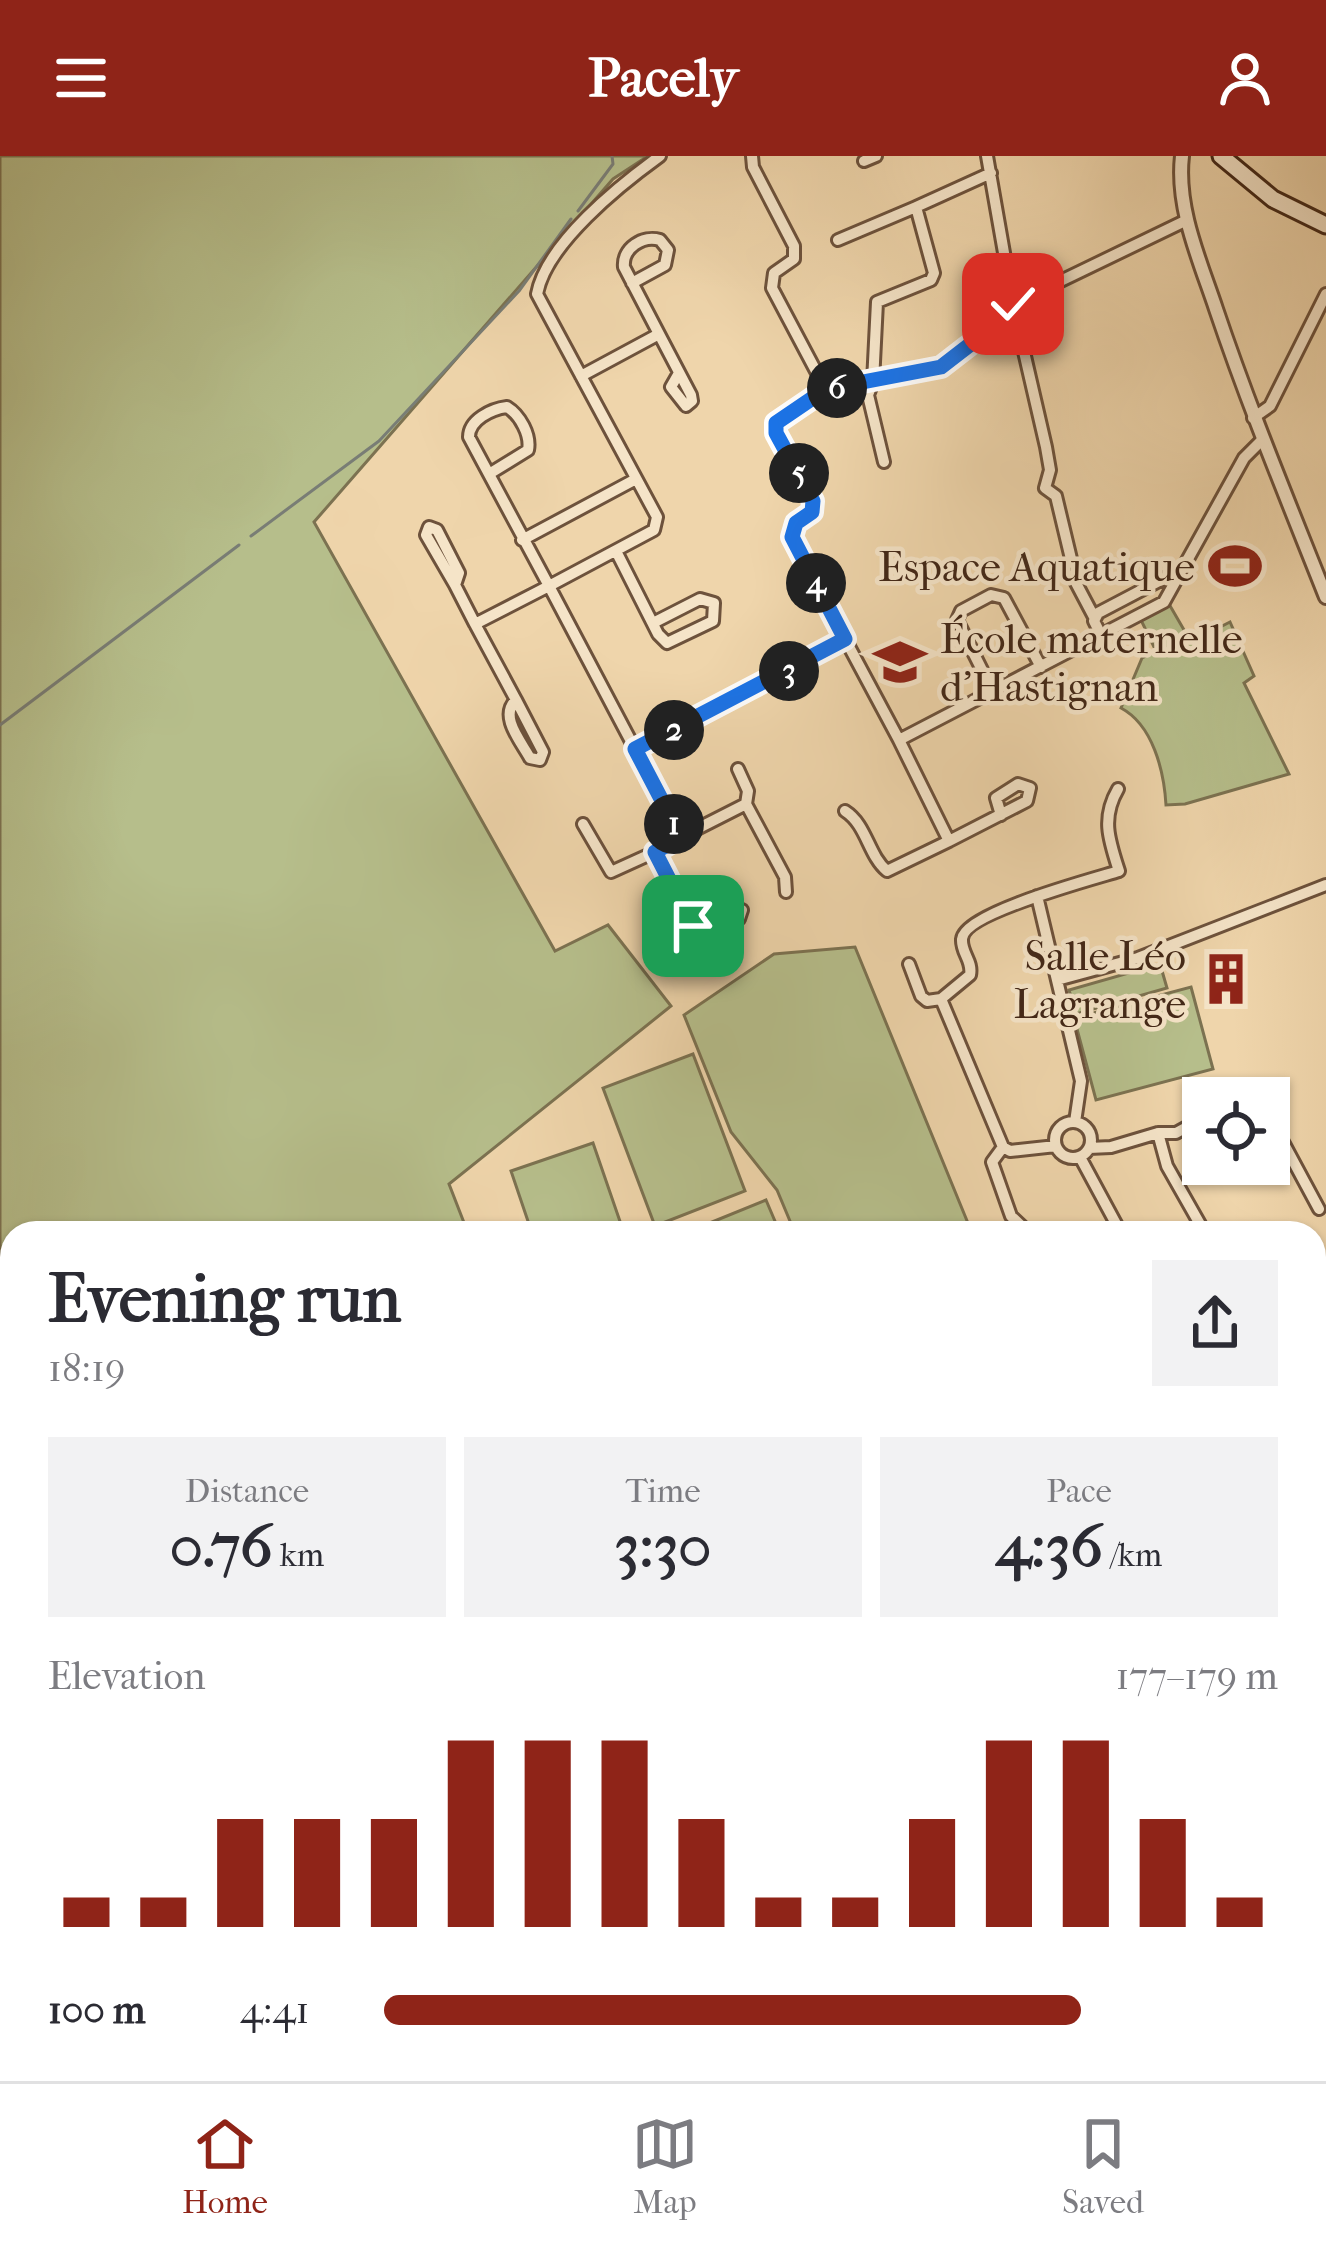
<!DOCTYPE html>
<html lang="en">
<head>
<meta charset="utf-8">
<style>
	body { margin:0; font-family:"IM FELL French Canon",serif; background:#f2f2f3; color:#2b2b33; height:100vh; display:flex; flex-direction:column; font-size:45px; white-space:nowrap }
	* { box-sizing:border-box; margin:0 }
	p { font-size:39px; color:#7c7c81 }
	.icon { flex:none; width:66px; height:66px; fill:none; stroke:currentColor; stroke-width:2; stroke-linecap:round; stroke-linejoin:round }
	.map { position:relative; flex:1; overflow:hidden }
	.panel { position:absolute; left:0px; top:1065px; width:1326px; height:861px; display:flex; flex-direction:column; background:#fff; border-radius:36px 36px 0 0; box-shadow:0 3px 9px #0004 }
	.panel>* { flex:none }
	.tools { position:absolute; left:1182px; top:921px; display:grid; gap:24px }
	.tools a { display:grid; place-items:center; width:108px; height:108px; border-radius:0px; background:#fff; box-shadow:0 3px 9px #0004; font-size:60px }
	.pin { position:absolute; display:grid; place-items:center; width:102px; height:102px; color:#fff; margin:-51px; border-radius:24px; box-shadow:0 6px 18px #0006 }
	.km { position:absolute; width:60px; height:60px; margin:-30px; border-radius:50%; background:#222; color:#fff; font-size:33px; line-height:60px; text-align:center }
	.round { display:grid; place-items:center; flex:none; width:126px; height:126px; border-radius:0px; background:#f2f2f3 }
	.summary { display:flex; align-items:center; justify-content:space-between; height:204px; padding:0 48px }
	h1 { font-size:66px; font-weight:700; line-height:90px }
	.figures { display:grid; grid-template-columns:repeat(3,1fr); gap:18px; height:204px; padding:12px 48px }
	.figures div { display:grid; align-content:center; border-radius:0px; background:#f2f2f3; text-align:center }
	.figures b { font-size:60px; font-weight:700 }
	.figures small { font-size:33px; font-weight:400 }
	.figures p { font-size:33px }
	.chart { height:336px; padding:24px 48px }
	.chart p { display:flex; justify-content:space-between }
	.chart svg { width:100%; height:216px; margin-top:12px; stroke:#8f2418; stroke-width:6 }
	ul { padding:0 48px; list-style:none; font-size:39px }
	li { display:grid; grid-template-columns:192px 144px 1fr; align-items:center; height:90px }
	li i { height:30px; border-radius:15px; background:#8f2418 }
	header { display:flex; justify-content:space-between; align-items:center; height:156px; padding:0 48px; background:#8f2418; color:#fff; font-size:54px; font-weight:700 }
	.dock { display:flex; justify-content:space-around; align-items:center; height:168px; border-top:3px solid #e1e1e2; background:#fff; font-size:33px; color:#7c7c81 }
	.dock a { display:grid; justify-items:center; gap:6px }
	.dock .on { color:#8f2418 }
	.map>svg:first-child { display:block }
</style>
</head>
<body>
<header><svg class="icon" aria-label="menu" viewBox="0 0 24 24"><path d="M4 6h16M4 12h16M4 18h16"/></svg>Pacely<svg class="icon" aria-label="person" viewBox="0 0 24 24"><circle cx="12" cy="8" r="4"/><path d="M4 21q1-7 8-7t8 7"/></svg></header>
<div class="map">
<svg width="1326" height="1925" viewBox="0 0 1326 1925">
	<rect width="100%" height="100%" fill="#efd5ab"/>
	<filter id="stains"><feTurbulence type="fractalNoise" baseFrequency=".00167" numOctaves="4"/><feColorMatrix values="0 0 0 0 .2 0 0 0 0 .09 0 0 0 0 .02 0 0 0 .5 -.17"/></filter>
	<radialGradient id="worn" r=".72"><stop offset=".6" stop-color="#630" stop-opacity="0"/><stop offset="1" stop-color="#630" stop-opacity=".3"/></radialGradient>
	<path fill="#b6be8b" stroke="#7c7251" stroke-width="3" d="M0 0H648L613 23 314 366 555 795 608 769 671 850 449 1028 468 1077H12V1750L0 1742Z
		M1169 448 1191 486 1230 466 1254 520 1244 527 1289 618 1185 648 1166 649C1164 615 1153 569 1121 552L1142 502 1156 495 1140 462Z
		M855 791 972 1077H795L777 1034 731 976 684 859 774 798Z
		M1160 808 1167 832 1076 858 1069 834Z
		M1191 831 1213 913 1096 944 1074 862Z
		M693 898 745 1035 655 1070 603 932Z
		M593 987 624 1077H532L511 1015Z
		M766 1044 780 1077H685Z"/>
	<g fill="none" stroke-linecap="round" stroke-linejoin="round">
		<path stroke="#797d75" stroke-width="3" d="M578 55 613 8 612 0
			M251 380 379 285 519 135 571 63
			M0 569 239 389
			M903 1914 904 1925"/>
		<g stroke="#6d523c" stroke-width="16">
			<path id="minor" d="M660 0C620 29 546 88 537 138L657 361 654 374 549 430 635 593 845 483 899 584 1164 446 1244 302 1262 284
				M752 0 753 11 794 90V103L774 117 772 132 826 234 775 267 776 277 813 345 812 356 797 367 792 381 845 483
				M987 0 1013 148 1046 291 1050 314 1045 332 1056 340 1072 407
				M864 5 876 0
				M838 84 916 51
				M659 178 691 239 692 245 686 250 671 231 679 217
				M581 220 659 178 624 111C622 92 643 79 660 84L668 94 665 109 632 127
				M826 234 941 211 985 177 1013 148 1187 64
				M1253 262 1270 250 1326 138
				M884 306 868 239 873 226 877 146 931 124 934 117 916 51 991 17
				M489 318 528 294C531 279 520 259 507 251 491 253 469 264 469 281L549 430 475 468 516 544
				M522 384 636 323
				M616 395 658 478 667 487 713 465 714 447 700 443 653 467
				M1075 425 1094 461
				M455 429 426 379 429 371 437 374 459 417 455 429 475 468
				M1101 479 1094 465 1098 457 1178 415
				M993 536 957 464 961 455 991 439 1004 442 1041 511
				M516 544 543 596 540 604 530 602C520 584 499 560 516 544Z
				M635 593 681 681 655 696 695 776 704 782 739 763 742 754 733 751 693 770
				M746 648 785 721 786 736
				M845 655C867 669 868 699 887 715L949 685 899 584
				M583 668 611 716 655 696
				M681 681 746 648 748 635 738 613
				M949 685 1027 645 1030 632 1018 628 996 642 1001 659
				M1037 740 1081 925 1075 966
				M909 808 921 840 927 845 941 843
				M1057 824 1138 802 1326 729
				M1269 960 1319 1053
				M1055 984a18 18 0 1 1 36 0a18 18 0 1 1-36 0Z
				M1158 977H1176L1203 962
				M1003 991 941 843 970 819C973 805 961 797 962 783 964 757 1093 723 1119 715 1109 684 1101 662 1118 633
				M1089 992 1111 991 1158 977 1167 1010 1205 1077
				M1080 1001 1121 1077
				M1029 1077 1011 1060 992 1006 1003 991 1010 995 1056 990
				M1314 1294 1326 1307
				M1314 1431 1326 1433
				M1314 1503 1326 1520
				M1314 1551 1326 1546
				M1314 1706 1326 1702
				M1314 1728 1326 1752
				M0 1872V1874
				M0 1883 12 1895
				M31 1914 42 1925
				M706 1914 716 1925
				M823 1914 842 1925
				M1265 1925 1266 1914"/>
		</g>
		<g stroke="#6d523c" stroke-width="18">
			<path id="tertiary" d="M1182 0C1176 52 1200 105 1216 153 1249 251 1288 345 1326 441
				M1125 1914 1129 1925"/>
		</g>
		<g stroke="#422717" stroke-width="21">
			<path id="secondary" d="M1221 0 1273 43 1326 69"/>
		</g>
		<g stroke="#422717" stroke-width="22">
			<path id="primary" d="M1314 1154 1326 1145
				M491 1925 502 1914"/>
		</g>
		<use href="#minor" stroke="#f5e4c8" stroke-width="10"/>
		<use href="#tertiary" stroke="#f5e4c8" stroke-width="12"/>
		<use href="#secondary" stroke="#f5e4c8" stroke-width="15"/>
		<use href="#primary" stroke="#efd5ab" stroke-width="16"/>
	</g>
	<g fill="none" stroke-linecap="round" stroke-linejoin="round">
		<g stroke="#fff" stroke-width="24">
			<path id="route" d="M693 770 655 696 681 681 635 593 845 483 792 381 796 367 812 356 813 345 776 277V267L826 233 941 211 985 177 1013 148"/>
		</g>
		<use href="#route" stroke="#1a73e8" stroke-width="15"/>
	</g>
	<defs>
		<g id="stadium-bare" transform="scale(4.14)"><path d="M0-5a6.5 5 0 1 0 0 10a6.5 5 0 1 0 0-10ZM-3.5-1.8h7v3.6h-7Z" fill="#8f2418" stroke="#f5e4c8" stroke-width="2.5" paint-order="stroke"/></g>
		<g id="school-bare" transform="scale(4.14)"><path d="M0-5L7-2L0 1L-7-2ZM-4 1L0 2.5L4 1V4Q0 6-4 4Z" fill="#8f2418" stroke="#f5e4c8" stroke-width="2.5" paint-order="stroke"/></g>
		<g id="building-bare" transform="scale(4.14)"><path d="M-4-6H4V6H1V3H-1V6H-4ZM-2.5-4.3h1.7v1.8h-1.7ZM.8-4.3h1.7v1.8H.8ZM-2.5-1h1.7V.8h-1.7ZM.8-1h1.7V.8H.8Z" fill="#8f2418" stroke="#f5e4c8" stroke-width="2.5" paint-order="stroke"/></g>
	</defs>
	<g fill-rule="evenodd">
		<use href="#stadium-bare" x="1235" y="410"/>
		<use href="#school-bare" x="900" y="506"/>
		<use href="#building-bare" x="1226" y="823"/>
	</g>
	<g text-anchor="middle" stroke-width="9" stroke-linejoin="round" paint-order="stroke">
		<g font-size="42" fill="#422717" stroke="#f5e4c8" text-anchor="end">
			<text x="1195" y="425">Espace Aquatique</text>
			<text x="940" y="497" text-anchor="start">École maternelle<tspan x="940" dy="48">d'Hastignan</tspan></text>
			<text x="1186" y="814">Salle Léo<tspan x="1186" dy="48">Lagrange</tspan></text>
		</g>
	</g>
	<rect width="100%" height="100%" filter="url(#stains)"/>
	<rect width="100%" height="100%" fill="url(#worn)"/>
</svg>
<div class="tools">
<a><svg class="icon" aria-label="locate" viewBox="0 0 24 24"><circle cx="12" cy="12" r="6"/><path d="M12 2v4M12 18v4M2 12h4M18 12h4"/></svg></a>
</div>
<div class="pin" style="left:693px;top:770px;background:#1e9e55"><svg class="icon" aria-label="arrive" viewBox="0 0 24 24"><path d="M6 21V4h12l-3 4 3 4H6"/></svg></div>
<div class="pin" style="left:1013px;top:148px;background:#d93025"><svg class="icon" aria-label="check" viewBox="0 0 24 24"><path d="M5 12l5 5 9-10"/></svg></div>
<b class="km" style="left:674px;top:668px">1</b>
<b class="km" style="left:674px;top:574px">2</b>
<b class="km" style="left:789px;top:515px">3</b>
<b class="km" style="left:816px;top:427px">4</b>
<b class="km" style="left:799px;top:317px">5</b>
<b class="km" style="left:837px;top:232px">6</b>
<section class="panel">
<div class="summary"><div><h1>Evening run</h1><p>18:19</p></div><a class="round"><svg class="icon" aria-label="share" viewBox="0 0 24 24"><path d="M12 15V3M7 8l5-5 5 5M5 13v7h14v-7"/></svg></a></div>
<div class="figures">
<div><p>Distance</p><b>0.76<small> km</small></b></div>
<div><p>Time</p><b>3:30</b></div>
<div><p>Pace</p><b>4:36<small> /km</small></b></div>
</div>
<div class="chart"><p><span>Elevation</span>177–179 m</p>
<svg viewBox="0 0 160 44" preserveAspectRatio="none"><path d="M5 44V38M15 44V38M25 44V22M35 44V22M45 44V22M55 44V6M65 44V6M75 44V6M85 44V22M95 44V38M105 44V38M115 44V22M125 44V6M135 44V6M145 44V22M155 44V38"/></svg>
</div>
<ul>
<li><b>100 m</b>4:41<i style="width:78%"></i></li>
</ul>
</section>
</div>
<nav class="dock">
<a class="on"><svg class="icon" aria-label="home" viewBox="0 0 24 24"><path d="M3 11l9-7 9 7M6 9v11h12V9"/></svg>Home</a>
<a><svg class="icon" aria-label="map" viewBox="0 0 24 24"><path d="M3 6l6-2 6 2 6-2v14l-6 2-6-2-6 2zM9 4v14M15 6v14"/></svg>Map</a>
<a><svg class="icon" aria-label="saved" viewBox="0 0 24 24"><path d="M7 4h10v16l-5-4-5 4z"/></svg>Saved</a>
</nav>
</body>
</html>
